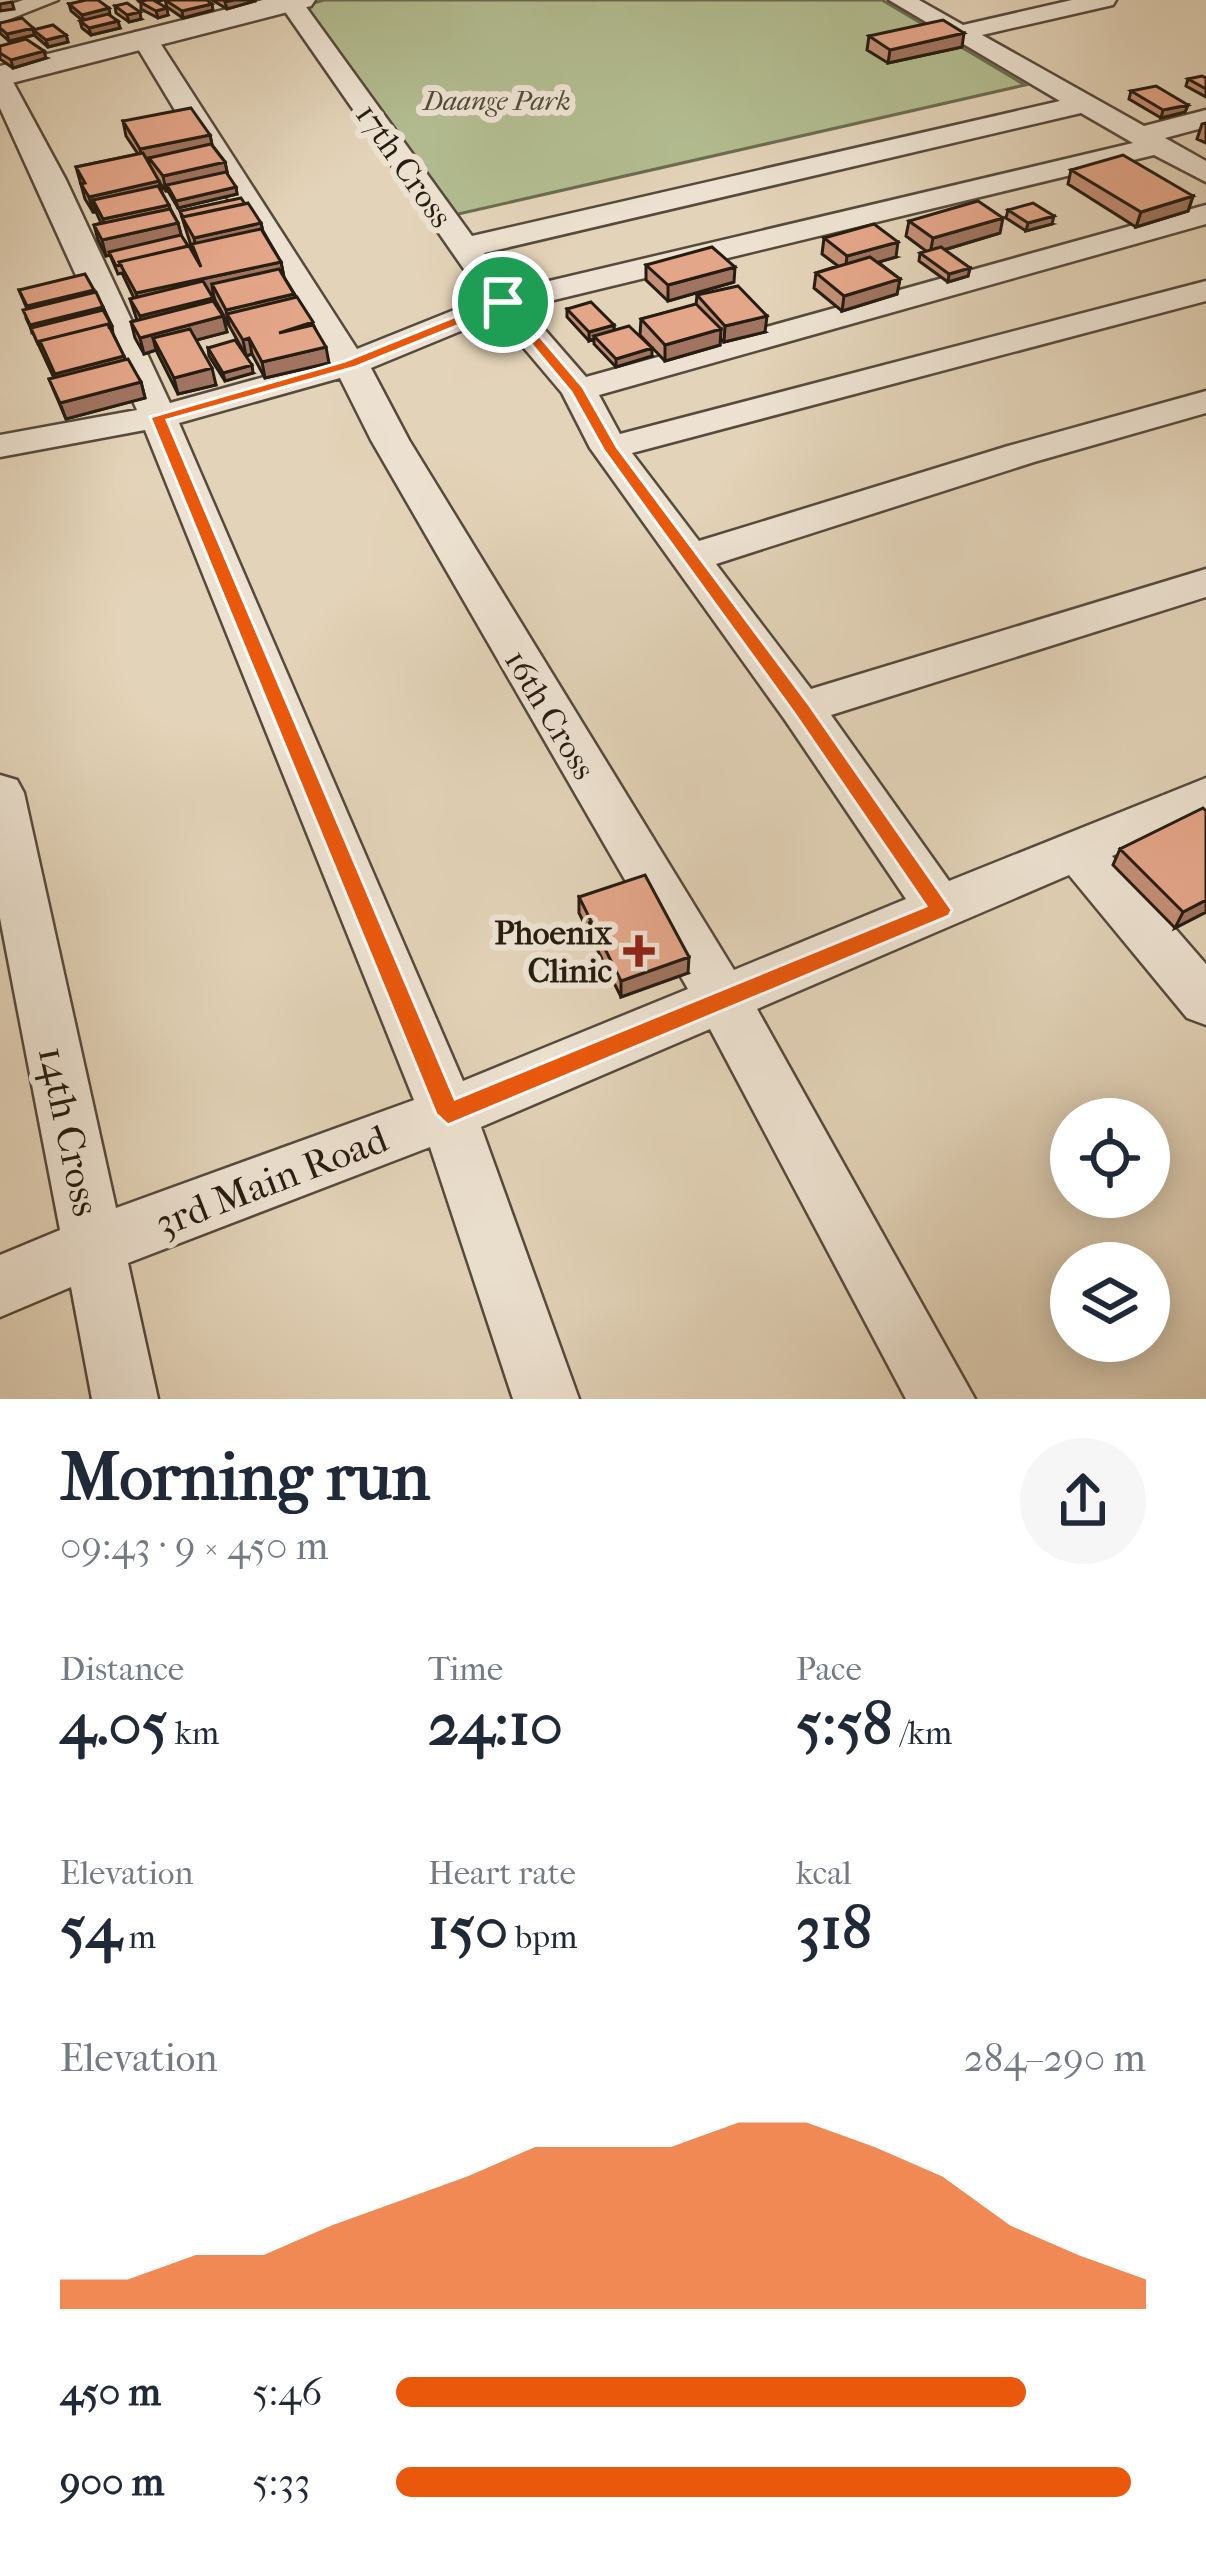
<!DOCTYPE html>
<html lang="en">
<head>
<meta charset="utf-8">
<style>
	body { margin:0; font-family:"IM FELL French Canon",serif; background:#f6f6f7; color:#1f2937; height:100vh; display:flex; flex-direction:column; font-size:45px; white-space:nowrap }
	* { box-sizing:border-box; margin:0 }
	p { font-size:39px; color:#747a83 }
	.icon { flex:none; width:66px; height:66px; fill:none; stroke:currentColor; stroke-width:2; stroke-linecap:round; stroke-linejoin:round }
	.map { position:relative; height:1399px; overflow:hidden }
	.sheet { display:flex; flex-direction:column; background:#fff; flex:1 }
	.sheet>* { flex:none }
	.controls { position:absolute; left:1050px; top:1098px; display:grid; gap:24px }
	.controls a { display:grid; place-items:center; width:120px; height:120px; border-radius:50%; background:#fff; box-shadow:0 6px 30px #0003; font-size:60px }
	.pin { position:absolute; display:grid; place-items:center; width:102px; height:102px; color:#fff; margin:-51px; border:6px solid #fff; border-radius:50%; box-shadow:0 3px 12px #0007 }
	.round { display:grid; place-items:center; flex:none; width:126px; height:126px; border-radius:63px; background:#f6f6f7 }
	.head { display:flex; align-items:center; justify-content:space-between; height:204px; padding:0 60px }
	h1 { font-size:66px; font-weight:800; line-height:90px }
	.figures { display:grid; grid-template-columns:repeat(3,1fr); gap:18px; height:204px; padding:12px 60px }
	.figures div { display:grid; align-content:center }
	.figures b { font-size:60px; font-weight:800 }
	.figures small { font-size:33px; font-weight:400 }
	.figures p { font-size:33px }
	.chart { height:336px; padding:24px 60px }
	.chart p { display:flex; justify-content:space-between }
	.chart svg { width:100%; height:216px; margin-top:12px; fill:#ea580c; opacity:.7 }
	ul { padding:0 60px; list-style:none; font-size:39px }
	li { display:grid; grid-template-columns:192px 144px 1fr; align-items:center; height:90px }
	li i { height:30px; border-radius:15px; background:#ea580c }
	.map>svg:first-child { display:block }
</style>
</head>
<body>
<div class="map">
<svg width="1206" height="1399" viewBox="0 0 1206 1399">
	<rect width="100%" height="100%" fill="#e3d3b8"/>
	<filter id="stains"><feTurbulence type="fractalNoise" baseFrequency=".00167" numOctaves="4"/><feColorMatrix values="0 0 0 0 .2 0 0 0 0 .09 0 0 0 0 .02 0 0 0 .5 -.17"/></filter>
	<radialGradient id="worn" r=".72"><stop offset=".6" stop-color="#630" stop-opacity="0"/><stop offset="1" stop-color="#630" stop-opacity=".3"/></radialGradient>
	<path fill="#b2bc90" stroke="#6c6c51" stroke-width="3" d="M324 0H882L1025 85 445 217 304 6Z"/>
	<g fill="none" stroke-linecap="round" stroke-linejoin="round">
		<g stroke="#554a3c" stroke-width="5">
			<path id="minor" d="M23 0H58L0 23V8Z
				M277 0H301L472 236 1060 101 889 0H919L963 25 1072 0H1116L1113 5 982 35 1144 126 1206 110V127L1165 138 1206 161V182L1154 155 525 307 586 377 1206 205V224L599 395 620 434 1206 281V301L632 453 699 541 1008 446 1206 391V413L1034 462 716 564 811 689 1206 569V597L831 715 949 881 1206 778V816L1112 856 1206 964V1025L1187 1018 1069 875 757 1009 975 1399H906L710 1029 481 1127 579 1399H513L430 1147 128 1263 158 1399H92L71 1287 0 1317V1255L60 1230 0 918V775L17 780 24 793 116 1208 414 1100 145 430 0 457V435L137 410 0 108V74L13 82 66 180 170 403 329 359 304 325 131 37 135 32H153L357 349 484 298ZM1081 113 1133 143 511 290 484 253ZM497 316 562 393 590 448 785 720 906 899 734 970 409 440 371 368ZM340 378 371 440 688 989 463 1081 179 423Z"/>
		</g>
		<g stroke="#554a3c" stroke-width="5">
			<path id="tertiary" d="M263 0H315L311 6 0 86V66Z"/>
		</g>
		<use href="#minor" fill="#ede2d1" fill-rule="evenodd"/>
		<use href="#tertiary" fill="#ede2d1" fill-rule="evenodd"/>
	</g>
	<path fill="#c48f76" stroke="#261d12" stroke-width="3" d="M138 0H163L157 2 168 15 158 18 141 9V2Z
		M165 0 213 10 183 18 167 7Z
		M212 0H255V1L227 9Z
		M69 4 110 15 120 28 91 35 82 28 80 21 82 20 71 11Z
		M115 6 141 19 129 22 116 13Z
		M0 23 66 35 68 42 48 47 34 35 9 41 0 33Z
		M869 36 962 47 888 63 867 50Z
		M0 46 46 58 13 68 0 59Z
		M1206 78V97L1186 86 1188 79Z
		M1131 91 1188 105 1185 112 1161 118 1129 99Z
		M123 121 210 135 212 145 225 162 228 176 236 187 237 194 178 208 168 191H166L159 182 162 193 178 223 181 235 194 255 180 211 261 223 263 231 281 262 284 277 314 326 329 363 265 378 252 354 246 356 215 300 213 293H211L223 316 227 332 196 340 216 385 178 394 156 350 144 354 135 338 131 322 137 320 130 299 134 298 122 273 118 274 110 255 106 256 98 240 94 225 101 223 96 212H93L85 199 76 167 138 154 126 136Z
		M1206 123V143L1197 139 1202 124Z
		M1071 170 1193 196 1188 211 1136 227 1068 184Z
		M1008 210 1052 224 1026 231 1006 218Z
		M909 221 1000 233 944 250 970 268 968 276 948 282 919 261 920 253 926 251 906 236Z
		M824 238 896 257 878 262 900 279 897 294 842 311 814 288 816 273 838 266 822 254Z
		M646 265 734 282 668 301 646 280Z
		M19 290 94 293 103 307 112 326 113 334 125 359 141 382 145 398 66 419 49 379 54 378 26 318 27 309Z
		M697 295 765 332 724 342 720 338V345L665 361 640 335 641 319 696 305Z
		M567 309 614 325V330L652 356 616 367 594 344V339L589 341 567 317Z
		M208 348 253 373 225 381 209 356Z
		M1120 849 1206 912 1175 928 1113 865Z
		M579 897 688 973 621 997 579 913Z"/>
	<path fill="#a07460" stroke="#261d12" stroke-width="3" d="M234 0H255V1L227 9 225 2Z
		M12 2 14 9 0 11V4Z
		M212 4 213 10 183 18 182 11Z
		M109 8 110 15 84 22 82 15Z
		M167 8 168 15 158 18 156 11Z
		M140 12 141 19 129 22 127 15Z
		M118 21 120 28 91 35 89 28Z
		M33 28 34 35 9 41 7 34Z
		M964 33 962 47 888 63 890 50Z
		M66 35 68 42 48 47 46 40Z
		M44 51 46 58 13 68 11 60Z
		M1188 105 1185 112 1161 118 1163 110Z
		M210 135 213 149 149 158 150 162 143 164 140 149Z
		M225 162 228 177 167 185 168 191H166L163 176Z
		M159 181 163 196 93 200 96 212H93L89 197Z
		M236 187 237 194 178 208 176 201Z
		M1193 196 1188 211 1136 227 1141 212Z
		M169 205 173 220 107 235 103 219Z
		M1054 216 1052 224 1026 231 1028 223Z
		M1003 218 1000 233 930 254 933 238Z
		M178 223 182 238 106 256 102 240Z
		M261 223 264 238 197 253 194 238Z
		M898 242 896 257 845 272 847 256Z
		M281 262 284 278 212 284 213 293 140 308 136 293Z
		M735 267 734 282 668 301V285Z
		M970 268 968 276 948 282 949 274Z
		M900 279 897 294 842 311 844 296Z
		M94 290 96 298 30 314 27 306Z
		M294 294 297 309 227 314 229 326 226 310Z
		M213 298 217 313 144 332 140 316Z
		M103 307 106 315 32 333 30 325Z
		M223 316 227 332 159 350 153 338 156 350 144 354 140 338Z
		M767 316 765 332 724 342 725 326Z
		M614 325V333L594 336V339L589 341V332Z
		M721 329 720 345 665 361V345Z
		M249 338 252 354 246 356 243 340Z
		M326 347 329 363 265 378 262 362Z
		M652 348V356L616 367V359Z
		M124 356 128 372 60 390 55 374Z
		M252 365 253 373 225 381 223 373Z
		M212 368 216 385 178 394 174 378Z
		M141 382 145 398 66 419 60 403Z
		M1206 900V912L1175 928 1183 912Z
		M689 957 688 973 621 997V981Z"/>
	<path fill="#e4a689" stroke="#261d12" stroke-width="3" d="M86 0H98L109 8 82 15 69 4Z
		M146 0H153L167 8 156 11 140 2Z
		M165 0H207L212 4 182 11Z
		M127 3 140 12 127 15 115 6Z
		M108 14 118 21 89 28 80 21Z
		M22 18 33 28 7 34 0 28V23Z
		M943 20 964 33 890 50 869 36Z
		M53 25 66 35 46 40 33 30Z
		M26 39 44 51 11 60 0 53V46Z
		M1202 76 1206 78V89L1188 79Z
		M1156 86 1188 105 1163 110 1131 91Z
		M191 108 210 135 140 149 123 121Z
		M211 144 225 162 163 176 149 158Z
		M143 153 159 181 89 197 81 184 85 183 76 167Z
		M1123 155 1193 196 1141 212 1071 170Z
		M226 172 236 187 176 201 167 185Z
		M158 186 169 205 103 219 93 200Z
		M241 198 245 204 183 217 180 211Z
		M978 201 1003 218 933 238 909 221Z
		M248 203 261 223 194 238 182 217Z
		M1033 203 1054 216 1028 223 1008 210Z
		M170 209 178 223 102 240 94 225Z
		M874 224 898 242 847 256 824 238Z
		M261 229 281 262 136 293 119 262 189 246 201 267 192 244Z
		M181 235 188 246 119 262 121 265 116 266 109 252Z
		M712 247 735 267 668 285 646 265Z
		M941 247 970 268 949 274 920 253Z
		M870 257 900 279 844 296 816 273Z
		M279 269 294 294 226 310 212 284Z
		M85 274 94 290 27 306 19 290Z
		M203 281 213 298 140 316 130 299Z
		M738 286 767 316 725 326 697 295Z
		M96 292 103 307 30 325 23 310Z
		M297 297 313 322 279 333 313 325 326 347 262 362 249 338 243 340 227 314Z
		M213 301 223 316 140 338 131 322Z
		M591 302 614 325 589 332 567 309Z
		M696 304 721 329 665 345 641 319Z
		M103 310 112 326 109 327 108 324 40 341 41 344H38L31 328Z
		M108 324 124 356 55 374 40 341Z
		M629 326 652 348 616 359 594 336Z
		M190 329 212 368 174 378 153 338Z
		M235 340 252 365 223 373 208 348Z
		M128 359 141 382 60 403 49 379Z
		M1203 808 1206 811V900L1183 912 1120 849Z
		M645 875 689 957 621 981 579 897Z"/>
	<path fill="#ea580c" stroke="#fff" stroke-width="3" fill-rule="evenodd" d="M498 299H508L583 387 617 447 808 703 952 910 949 916 448 1125 436 1114 150 417 345 361ZM501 308 571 392 604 451 794 713 926 906 455 1099 167 420 356 367Z"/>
	<path fill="#8f2418" stroke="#ede2d1" stroke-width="4.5" d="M633 933h12v12h12v12h-12v12h-12v-12h-12v-12h12z"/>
	<g text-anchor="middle" stroke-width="12" stroke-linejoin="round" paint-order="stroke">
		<g font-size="27" font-style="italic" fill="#504d38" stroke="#ede2d1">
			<text x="497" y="110">Daange Park</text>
		</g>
		<g font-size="33" fill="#261d12" stroke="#ede2d1">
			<text transform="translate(405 165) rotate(55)" y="12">17th Cross</text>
			<text transform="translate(551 714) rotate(59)" y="12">16th Cross</text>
		</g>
		<g font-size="33" font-weight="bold" fill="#261d12" stroke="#ede2d1" text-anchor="end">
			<text x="612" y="944">Phoenix<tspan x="612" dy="38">Clinic</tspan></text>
		</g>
		<g font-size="39" fill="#261d12" stroke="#ede2d1">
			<text transform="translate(70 1131) rotate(78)" y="14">14th Cross</text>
			<text transform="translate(271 1180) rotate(-21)" y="14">3rd Main Road</text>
		</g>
	</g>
	<rect width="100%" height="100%" filter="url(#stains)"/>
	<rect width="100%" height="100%" fill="url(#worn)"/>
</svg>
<div class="controls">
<a><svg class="icon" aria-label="locate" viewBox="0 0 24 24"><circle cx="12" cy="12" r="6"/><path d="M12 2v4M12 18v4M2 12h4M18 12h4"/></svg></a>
<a><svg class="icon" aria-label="layers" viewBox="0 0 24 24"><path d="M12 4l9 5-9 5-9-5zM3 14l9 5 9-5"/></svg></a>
</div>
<div class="pin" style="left:503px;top:302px;background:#1e9e55"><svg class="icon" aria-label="arrive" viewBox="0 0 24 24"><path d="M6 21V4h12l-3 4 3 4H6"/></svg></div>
</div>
<section class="sheet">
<div class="head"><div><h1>Morning run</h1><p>09:43 · 9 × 450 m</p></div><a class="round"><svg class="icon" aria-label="share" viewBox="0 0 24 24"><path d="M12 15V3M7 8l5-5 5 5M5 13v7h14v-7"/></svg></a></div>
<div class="figures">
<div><p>Distance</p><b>4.05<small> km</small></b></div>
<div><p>Time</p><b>24:10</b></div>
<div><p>Pace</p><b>5:58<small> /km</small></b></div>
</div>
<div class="figures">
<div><p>Elevation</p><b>54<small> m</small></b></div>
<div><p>Heart rate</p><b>150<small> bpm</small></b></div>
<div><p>kcal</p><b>318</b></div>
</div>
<div class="chart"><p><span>Elevation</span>284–290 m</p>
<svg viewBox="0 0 160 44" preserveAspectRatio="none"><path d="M0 44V38L10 38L20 33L30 33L40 27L50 22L60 17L70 11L80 11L90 11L100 6L110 6L120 11L130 17L140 27L150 33L160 38V44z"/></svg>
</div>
<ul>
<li><b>450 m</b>5:46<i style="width:84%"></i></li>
<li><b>900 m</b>5:33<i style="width:98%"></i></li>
</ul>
</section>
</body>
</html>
